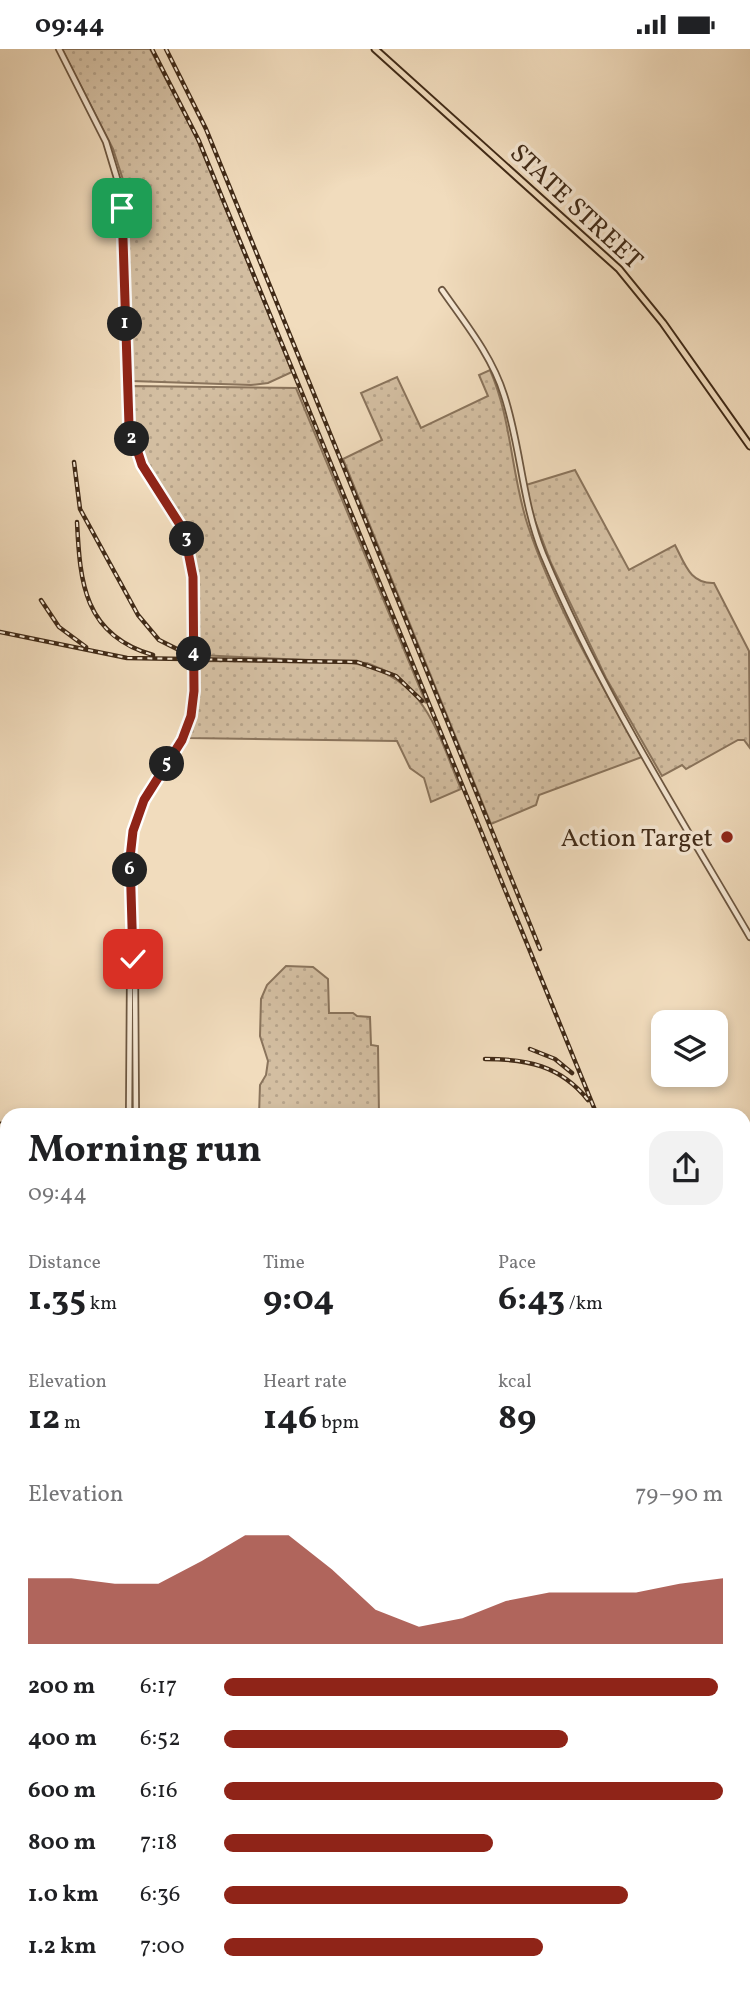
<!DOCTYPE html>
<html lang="en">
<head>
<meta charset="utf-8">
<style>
	body { margin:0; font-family:Vollkorn,serif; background:#f2f2f2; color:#202124; height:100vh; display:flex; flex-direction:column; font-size:26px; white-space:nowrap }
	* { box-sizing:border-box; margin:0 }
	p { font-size:23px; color:#757577 }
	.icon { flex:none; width:38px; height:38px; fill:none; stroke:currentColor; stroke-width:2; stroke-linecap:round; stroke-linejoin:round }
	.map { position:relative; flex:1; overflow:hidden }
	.drawer { position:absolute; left:0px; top:1059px; width:751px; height:884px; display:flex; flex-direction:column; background:#fff; border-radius:21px 21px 0 0; box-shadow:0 4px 10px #0003 }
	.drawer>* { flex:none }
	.tools { position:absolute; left:651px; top:961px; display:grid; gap:14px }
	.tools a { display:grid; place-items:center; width:77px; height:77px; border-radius:14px; background:#fff; box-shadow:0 4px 10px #0003; font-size:35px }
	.pin { position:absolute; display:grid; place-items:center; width:60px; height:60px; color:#fff; margin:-30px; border-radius:14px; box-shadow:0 4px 10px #0006 }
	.km { position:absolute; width:35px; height:35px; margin:-18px; border-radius:50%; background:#222; color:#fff; font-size:19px; line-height:35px; text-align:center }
	.round { display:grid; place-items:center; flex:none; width:74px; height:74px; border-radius:21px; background:#f2f2f2 }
	.summary { display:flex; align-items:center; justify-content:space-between; height:119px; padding:0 28px }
	h1 { font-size:38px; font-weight:700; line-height:52px }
	.figures { display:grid; grid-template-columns:repeat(3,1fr); gap:10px; height:119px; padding:7px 28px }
	.figures div { display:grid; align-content:center }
	.figures b { font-size:35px; font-weight:700 }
	.figures small { font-size:19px; font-weight:400 }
	.figures p { font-size:19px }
	.chart { height:196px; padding:14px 28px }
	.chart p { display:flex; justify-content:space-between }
	.chart svg { width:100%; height:126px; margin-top:7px; fill:#8f2418; opacity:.7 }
	ul { padding:0 28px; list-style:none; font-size:23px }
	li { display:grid; grid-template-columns:112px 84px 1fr; align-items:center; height:52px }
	li i { height:18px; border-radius:9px; background:#8f2418 }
	.status { display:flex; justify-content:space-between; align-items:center; height:49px; padding:0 35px; background:#fff; direction:ltr }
	.status svg { height:19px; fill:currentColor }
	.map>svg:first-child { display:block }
</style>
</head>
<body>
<div class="status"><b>09:44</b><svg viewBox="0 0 49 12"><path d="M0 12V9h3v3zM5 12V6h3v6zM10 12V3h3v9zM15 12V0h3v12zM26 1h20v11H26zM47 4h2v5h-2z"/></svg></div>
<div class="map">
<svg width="750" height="1942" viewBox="0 0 750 1942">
	<defs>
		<pattern id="green-dots" width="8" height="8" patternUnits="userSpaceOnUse" patternTransform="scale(1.75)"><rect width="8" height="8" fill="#d3bea1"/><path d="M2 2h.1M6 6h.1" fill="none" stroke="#b6a38a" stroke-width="1.8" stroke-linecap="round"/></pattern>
	</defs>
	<rect width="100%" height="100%" fill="#f1dcbd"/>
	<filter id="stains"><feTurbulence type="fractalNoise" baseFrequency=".00286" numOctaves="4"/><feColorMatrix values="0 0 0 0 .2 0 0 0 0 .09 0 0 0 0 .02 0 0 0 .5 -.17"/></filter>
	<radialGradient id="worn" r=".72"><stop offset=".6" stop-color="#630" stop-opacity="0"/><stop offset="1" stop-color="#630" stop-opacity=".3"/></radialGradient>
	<path fill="url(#green-dots)" stroke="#8a745c" stroke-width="2" d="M62 0H150L196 88 292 323 268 334 251 336 132 332 124 134 113 100Z
		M490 321C512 371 511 426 528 477 555 558 601 634 642 708L539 746 536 756 491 775 343 410 382 391 361 344 397 328 421 379 488 347 479 326Z
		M131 337 296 339 426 654 396 626 367 614 199 606C190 589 199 526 193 499 185 466 162 444 146 415 133 391 132 364 131 337Z
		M575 421 629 521 675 496C685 515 690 535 714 534L749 602 750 699 744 691H738L686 720 682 716 662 727 606 629 551 514 531 461 526 436Z
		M206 612 352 614C425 626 436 681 461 740L431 753 424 729 410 719 397 692 189 689 195 662 197 615Z
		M286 917 313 918 328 930 329 964H353L357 967 370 968 371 996 378 997 379 1066H259L260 1036 266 1026 268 1012 260 987 261 950 267 936Z"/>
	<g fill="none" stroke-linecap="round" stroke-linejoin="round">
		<path stroke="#867059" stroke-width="2" d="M0 1735 7 1740
			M422 1936 436 1942"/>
		<g stroke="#6c5640" stroke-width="8">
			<path id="minor" d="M59 0 106 93 119 136 127 356C128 376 132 395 141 413 158 447 186 471 192 511 197 548 198 653 184 686 167 725 136 751 131 795L129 1066
				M442 241C465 274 492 307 504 346 521 398 522 454 543 505 599 639 677 763 750 888
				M131 907 135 921 136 1066
				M744 1717 750 1719
				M744 1870 750 1871
				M289 1936V1942"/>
		</g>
		<g stroke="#402a17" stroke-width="9">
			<path id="major" d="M375 0 619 220 663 274 750 397
				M0 1077H7
				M744 1216 750 1217"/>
		</g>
		<use href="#minor" stroke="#f6e8d4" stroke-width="4.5"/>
		<use href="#major" stroke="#f1dcbd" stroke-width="5"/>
		<g stroke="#402a17" stroke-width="4.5">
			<path id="rail" d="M152 0 199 92 597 1066
				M166 0 206 80 540 900
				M74 413 80 460 138 566 159 591 191 607
				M77 473C80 534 84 586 153 606
				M41 551 59 578 86 598
				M0 583 127 609 357 613 396 627 422 652
				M530 1000 555 1010 572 1024
				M485 1010C526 1010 560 1016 588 1051
				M744 1413 750 1432"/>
		</g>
		<use href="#rail" stroke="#f6e8d4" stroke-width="2" stroke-dasharray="5" stroke-linecap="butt"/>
	</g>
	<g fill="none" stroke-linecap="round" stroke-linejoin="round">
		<g stroke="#fff" stroke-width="14">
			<path id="route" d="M122 159 129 376 142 416 184 482 193 528 194 642 191 667 182 691 144 751 133 782 130 809 133 910"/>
		</g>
		<use href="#route" stroke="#8f2418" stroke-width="9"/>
	</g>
	<circle fill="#8f2418" stroke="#f6e8d4" stroke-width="2.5" cx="727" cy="788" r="7"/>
	<g text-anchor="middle" stroke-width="7" stroke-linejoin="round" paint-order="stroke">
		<g font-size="26" fill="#402a17" stroke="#f6e8d4">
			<text transform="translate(577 157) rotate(43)" y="9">STATE STREET</text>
		</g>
		<g font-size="26" fill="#402a17" stroke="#f6e8d4" text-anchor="end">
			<text x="713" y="797">Action Target</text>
		</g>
	</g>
	<rect width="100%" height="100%" filter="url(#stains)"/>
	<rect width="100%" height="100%" fill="url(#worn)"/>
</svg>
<div class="tools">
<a><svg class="icon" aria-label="layers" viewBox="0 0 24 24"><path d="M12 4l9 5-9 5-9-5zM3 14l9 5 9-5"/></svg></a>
</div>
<div class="pin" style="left:122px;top:159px;background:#1e9e55"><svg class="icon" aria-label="arrive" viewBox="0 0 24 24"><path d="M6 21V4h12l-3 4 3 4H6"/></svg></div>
<div class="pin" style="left:133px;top:910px;background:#d93025"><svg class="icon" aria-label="check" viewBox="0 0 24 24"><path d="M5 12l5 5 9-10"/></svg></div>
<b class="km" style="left:125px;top:275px">1</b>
<b class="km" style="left:132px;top:390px">2</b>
<b class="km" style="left:187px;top:490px">3</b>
<b class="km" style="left:194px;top:605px">4</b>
<b class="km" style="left:167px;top:715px">5</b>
<b class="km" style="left:130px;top:821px">6</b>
<section class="drawer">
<div class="summary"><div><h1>Morning run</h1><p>09:44</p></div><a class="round"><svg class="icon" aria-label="share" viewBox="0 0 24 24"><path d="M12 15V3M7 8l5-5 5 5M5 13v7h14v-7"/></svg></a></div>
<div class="figures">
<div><p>Distance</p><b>1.35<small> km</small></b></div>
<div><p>Time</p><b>9:04</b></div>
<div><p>Pace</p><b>6:43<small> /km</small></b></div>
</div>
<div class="figures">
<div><p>Elevation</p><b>12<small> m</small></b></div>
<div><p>Heart rate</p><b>146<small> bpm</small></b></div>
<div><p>kcal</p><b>89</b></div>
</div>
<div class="chart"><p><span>Elevation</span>79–90 m</p>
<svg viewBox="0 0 160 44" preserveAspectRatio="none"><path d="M0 44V21L10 21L20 23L30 23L40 15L50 6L60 6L70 18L80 32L90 38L100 35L110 29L120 26L130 26L140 26L150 23L160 21V44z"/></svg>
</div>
<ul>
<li><b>200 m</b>6:17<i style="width:99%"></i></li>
<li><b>400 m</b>6:52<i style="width:69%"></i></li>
<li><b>600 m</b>6:16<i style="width:100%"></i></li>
<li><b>800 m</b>7:18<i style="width:54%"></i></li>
<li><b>1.0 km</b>6:36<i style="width:81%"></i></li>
<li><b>1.2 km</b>7:00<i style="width:64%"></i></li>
</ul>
</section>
</div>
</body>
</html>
